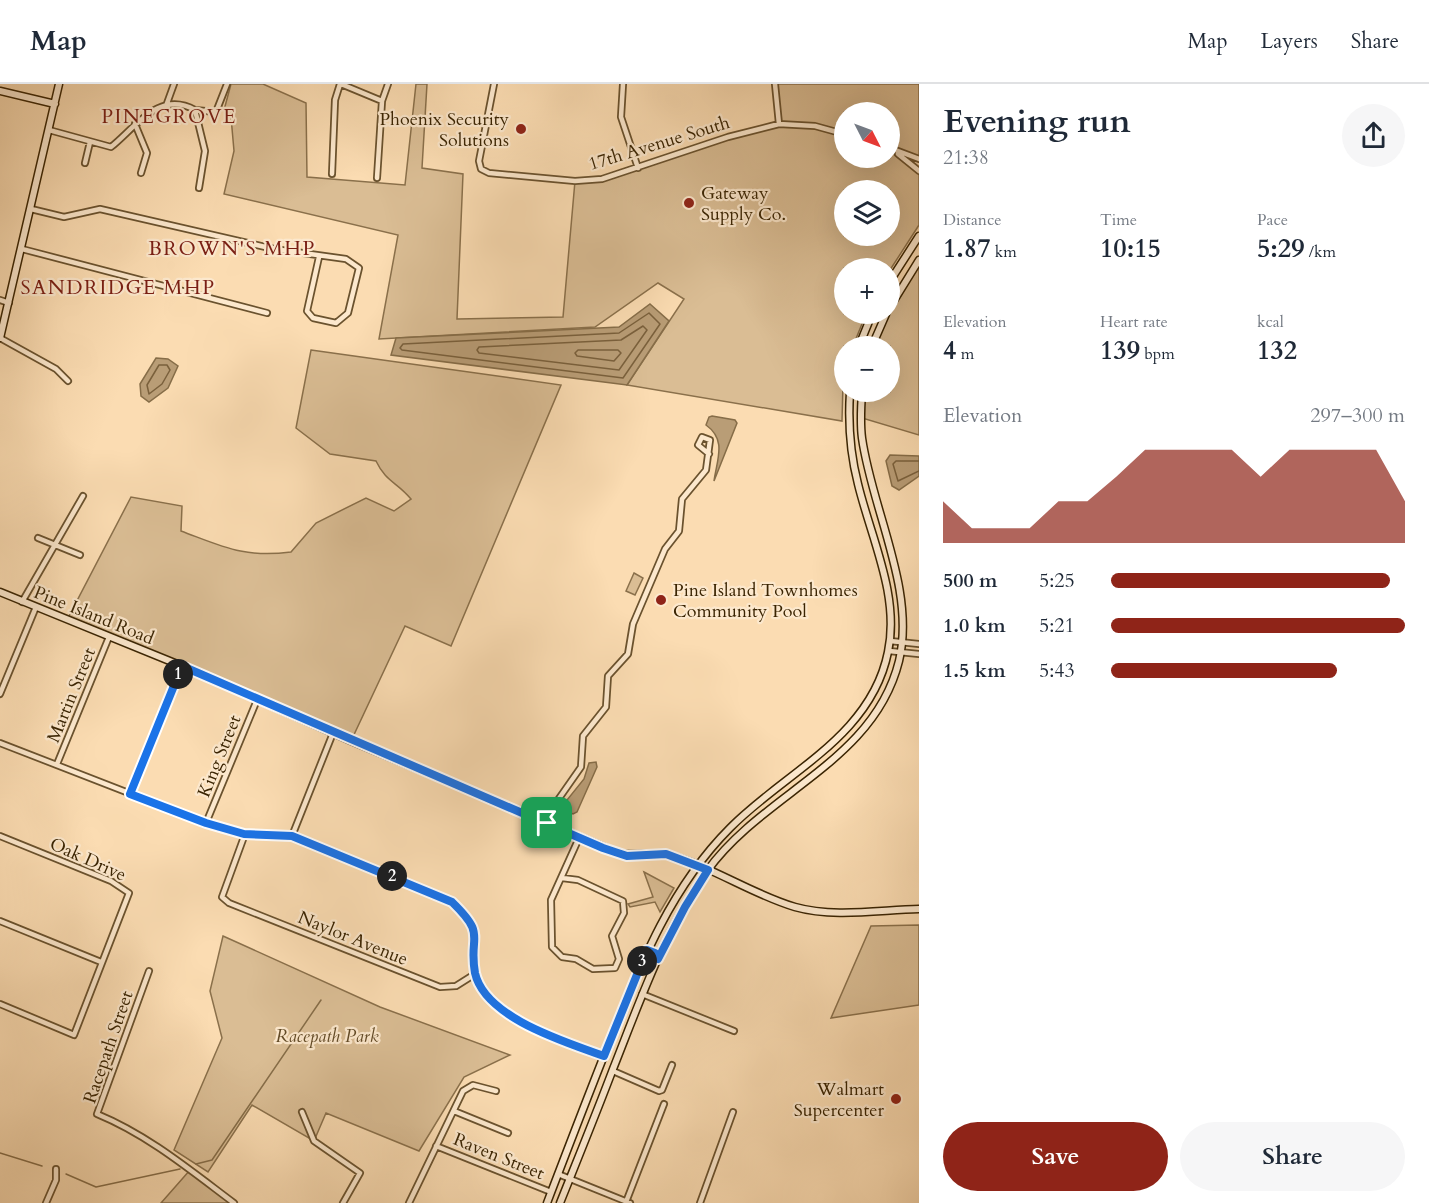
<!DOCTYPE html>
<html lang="en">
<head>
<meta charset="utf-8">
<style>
	body { margin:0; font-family:Cardo,serif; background:#f6f6f7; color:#1f2937; height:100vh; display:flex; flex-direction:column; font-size:22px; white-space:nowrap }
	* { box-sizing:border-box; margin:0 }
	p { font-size:20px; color:#747a83 }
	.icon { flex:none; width:33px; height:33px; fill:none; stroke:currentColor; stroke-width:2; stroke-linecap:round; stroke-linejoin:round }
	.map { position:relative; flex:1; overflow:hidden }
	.side { display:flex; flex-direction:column; background:#fff; width:510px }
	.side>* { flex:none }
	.needle { width:39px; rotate:132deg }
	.controls { position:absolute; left:834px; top:18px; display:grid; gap:12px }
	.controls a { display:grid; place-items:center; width:66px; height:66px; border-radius:50%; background:#fff; box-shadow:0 6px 24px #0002; font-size:30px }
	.pin { position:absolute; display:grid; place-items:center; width:51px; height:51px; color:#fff; margin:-26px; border-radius:12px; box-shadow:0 3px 9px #0006 }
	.km { position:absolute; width:30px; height:30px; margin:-15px; border-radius:50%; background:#222; color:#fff; font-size:16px; line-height:30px; text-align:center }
	.round { display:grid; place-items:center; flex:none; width:63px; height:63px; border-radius:32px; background:#f6f6f7 }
	.summary { display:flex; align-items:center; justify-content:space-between; height:102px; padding:0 24px }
	h1 { font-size:33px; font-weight:700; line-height:45px }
	.stats { display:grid; grid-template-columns:repeat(3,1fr); gap:9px; height:102px; padding:6px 24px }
	.stats div { display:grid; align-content:center }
	.stats b { font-size:26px; font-weight:700 }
	.stats small { font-size:16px; font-weight:400 }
	.stats p { font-size:16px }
	.chart { height:168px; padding:12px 24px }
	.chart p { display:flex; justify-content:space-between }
	.chart svg { width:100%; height:108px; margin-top:6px; fill:#8f2418; opacity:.7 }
	.button { display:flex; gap:12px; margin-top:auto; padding:12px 24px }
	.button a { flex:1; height:69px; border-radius:36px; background:#8f2418; color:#fff; font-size:24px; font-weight:700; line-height:69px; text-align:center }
	.button a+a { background:#f6f6f7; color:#1f2937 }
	ul { padding:0 24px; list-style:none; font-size:20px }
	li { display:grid; grid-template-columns:96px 72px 1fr; align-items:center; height:45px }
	li i { height:15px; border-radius:8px; background:#8f2418 }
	header { display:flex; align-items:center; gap:36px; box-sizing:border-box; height:84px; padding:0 30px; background:#fff; border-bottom:2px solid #e0e1e3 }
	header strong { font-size:28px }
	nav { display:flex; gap:33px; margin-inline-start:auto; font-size:21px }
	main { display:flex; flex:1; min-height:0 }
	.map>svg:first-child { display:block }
</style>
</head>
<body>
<header>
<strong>Map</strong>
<nav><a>Map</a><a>Layers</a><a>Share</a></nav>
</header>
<main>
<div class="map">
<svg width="919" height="1119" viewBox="0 0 919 1119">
	<rect width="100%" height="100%" fill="#fbdcb2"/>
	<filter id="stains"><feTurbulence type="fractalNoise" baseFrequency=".00333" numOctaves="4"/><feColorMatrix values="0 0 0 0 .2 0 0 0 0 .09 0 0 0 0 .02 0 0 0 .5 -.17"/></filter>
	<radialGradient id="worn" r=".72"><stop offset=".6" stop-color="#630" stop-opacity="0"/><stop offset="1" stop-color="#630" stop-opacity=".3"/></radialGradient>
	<path fill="#dabd94" stroke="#8a704b" stroke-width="1.5" fill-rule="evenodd" d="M231 0H263L306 19 307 93 405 101 416 0H427L422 84 463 90 457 235 563 233 575 97 602 95 728 53 779 40 775 0H919V75L898 68 919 87V141L890 186 844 184V230H866L853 262H844L842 337 627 301 684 215 658 199 595 243 379 255 398 151 224 110 234 67 231 33 224 26ZM844 28H890V74H844ZM844 106H890V152H844Z
		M919 176V351L862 334V308H890V262H874L888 230Z
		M311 266 561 301 451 562 405 542 351 657 67 536 131 413 182 422 181 447C224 463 244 474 291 468L316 439 366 414 394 427 411 415C397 398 386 398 376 377L330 370 296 344Z
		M634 489 643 494 635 511 626 507Z
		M644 788 674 804 660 828 655 818 630 823 628 820 653 813Z
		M919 841V921L831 934 871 842Z
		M223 852 380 923 510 971 464 993 419 1067 326 1029 314 1057 252 1021 208 1088 174 1066 222 954 210 907Z
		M190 1086 234 1119H161Z"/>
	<path fill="#b99d76" stroke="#866d48" stroke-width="1.5" d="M650 220 669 237 627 301 391 271 396 254 619 243Z
		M156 274 168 275 178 282 168 304 149 318 141 312 140 300Z
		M712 332 735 336 737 339 714 397C717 375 727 356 706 341L709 333Z
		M890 371 919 372V392L899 406 892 402 886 377Z
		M596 678 597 683 577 728 573 730 562 725 563 721 584 695 589 679Z"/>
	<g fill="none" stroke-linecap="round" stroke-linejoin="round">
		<path stroke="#7a603c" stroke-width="1.5" d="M649 229 660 240 623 294 402 266 400 264 403 260 619 249Z
			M643 242 647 246 619 286 479 269 477 266 479 263 621 256Z
			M578 266H618L621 269 614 277 577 272 575 269Z
			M159 281H167L170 286 162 300 149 310 147 301Z
			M919 377H896L893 380 898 397 919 387"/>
		<path stroke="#866d48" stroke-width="1.5" d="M0 1069 42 1082
			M196 1080 212 1076 321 916
			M66 1090 96 1103 180 1085"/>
		<g stroke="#6a522e" stroke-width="8">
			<path id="street" d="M341 0 382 17
				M494 0 479 77 481 85 489 89 575 97 602 95 728 53 779 40 815 42 844 50
				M623 0 621 33 638 84
				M775 0 779 40
				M166 22 174 0
				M195 26 216 28 227 0
				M135 40 147 69 141 89
				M49 46 111 63C136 43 159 6 195 26L205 67 199 104
				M890 64 919 75
				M898 70 919 87
				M85 79 90 58
				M332 90 335 16 340 0
				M377 94 382 17 388 0
				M31 125 64 133 100 125 274 165 346 175 359 184 348 229 336 239 313 234 307 227 319 173
				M22 165 267 229
				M0 216 9 219
				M0 254 56 285 68 297
				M38 454 80 471
				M22 518 83 412
				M890 557 919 560
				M889 567 919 570
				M0 610 36 523
				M0 659 206 739 245 750 292 752 452 818C488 853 468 850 475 889 485 935 566 957 604 972
				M57 680 109 553
				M130 710 182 582
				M206 739 257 616
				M547 739 553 723 581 683 583 652 606 623 608 592 628 570 633 540 665 465 679 447 682 415 706 386 710 356 702 353 698 361 709 370
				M245 750 222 813 229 819 440 903 456 902 475 890
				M0 752 111 797 129 809 74 951 0 920
				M292 752 333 649
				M562 794 578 796 623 817 624 829 612 852 619 875 615 884 593 885 576 875 562 873 552 863 551 816 579 754
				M0 837 101 878
				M149 887 97 1030C148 1051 190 1086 234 1119
				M642 910 734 947
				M613 987 659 1007 662 1006 672 981
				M454 1027 508 1049
				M302 1028 314 1057 360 1089 343 1119
				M436 1062 551 1108
				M558 1090 630 1119
				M626 1118 664 1020
				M46 1119 56 1096V1085
				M409 1119 463 1007 473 1001 496 1007
				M700 1119 733 1028"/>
		</g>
		<g stroke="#3a2402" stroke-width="9">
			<path id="secondary" d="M0 7 55 20
				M890 197 919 152
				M890 223 919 176
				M0 254 59 0
				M859 262 872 230
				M872 262 886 230
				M0 508 182 582 351 657 618 769C634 773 651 767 668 771 712 782 751 810 795 823 834 834 879 826 919 825
				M547 1119C568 1064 589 1009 611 954 641 879 671 803 730 744 785 688 871 653 888 568 900 512 871 454 858 400 850 369 848 339 850 308
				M560 1119C578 1074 596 1030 613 985 640 917 664 847 707 787 764 708 874 678 899 577 916 506 872 426 862 354 860 339 861 323 862 308"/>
		</g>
		<use href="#street" stroke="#fce8cd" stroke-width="4.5"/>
		<use href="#secondary" stroke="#fce8cd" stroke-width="6"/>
	</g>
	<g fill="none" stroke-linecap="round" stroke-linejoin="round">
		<g stroke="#fff" stroke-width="12">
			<path id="route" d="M182 582 603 764 627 772 666 770 708 786 685 823 658 875 655 869 647 866 604 972C566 958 485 934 475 889 468 850 488 853 452 818L292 752 244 750 206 739 130 710Z"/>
		</g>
		<use href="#route" stroke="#1a73e8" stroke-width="8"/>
	</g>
	<g fill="#8f2418" stroke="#fce8cd" stroke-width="2">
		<circle cx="521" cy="45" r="6"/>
		<circle cx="689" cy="119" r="6"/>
		<circle cx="661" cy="516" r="6"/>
		<circle cx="896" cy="1015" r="6"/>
	</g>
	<g text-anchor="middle" stroke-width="4.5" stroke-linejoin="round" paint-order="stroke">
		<g font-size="18" fill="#3a2402" stroke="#fce8cd" text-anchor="end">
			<text x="509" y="41">Phoenix Security<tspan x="509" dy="21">Solutions</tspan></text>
			<text x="701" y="115" text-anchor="start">Gateway<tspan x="701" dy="21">Supply Co.</tspan></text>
			<text x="673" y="512" text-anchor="start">Pine Island Townhomes<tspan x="673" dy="21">Community Pool</tspan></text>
			<text x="884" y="1011">Walmart<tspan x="884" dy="21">Supercenter</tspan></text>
		</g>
		<g font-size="18" fill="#3a2402" stroke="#fce8cd">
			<text transform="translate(659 59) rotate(-17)" y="6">17th Avenue South</text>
			<text transform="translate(94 531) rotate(22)" y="6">Pine Island Road</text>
			<text transform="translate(71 611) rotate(-68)" y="6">Martin Street</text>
			<text transform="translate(219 672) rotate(-68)" y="6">King Street</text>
			<text transform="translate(88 775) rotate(24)" y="6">Oak Drive</text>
			<text transform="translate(353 854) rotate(22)" y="6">Naylor Avenue</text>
			<text transform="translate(108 963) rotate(-71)" y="6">Racepath Street</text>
			<text transform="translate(499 1072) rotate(22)" y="6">Raven Street</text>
		</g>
		<g font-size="18" font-style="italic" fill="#624a26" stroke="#fce8cd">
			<text x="327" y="958">Racepath Park</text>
		</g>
		<g font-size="20" letter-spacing="1.5" fill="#7a1f14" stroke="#fce8cd">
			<text x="169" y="39">PINEGROVE</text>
			<text x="232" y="171">BROWN'S MHP</text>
			<text x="118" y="210">SANDRIDGE MHP</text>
		</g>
	</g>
	<rect width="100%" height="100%" filter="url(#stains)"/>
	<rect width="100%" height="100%" fill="url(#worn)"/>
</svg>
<div class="controls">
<a><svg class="needle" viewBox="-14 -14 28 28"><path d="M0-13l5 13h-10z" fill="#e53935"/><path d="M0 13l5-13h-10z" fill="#747a83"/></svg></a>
<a><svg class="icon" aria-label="layers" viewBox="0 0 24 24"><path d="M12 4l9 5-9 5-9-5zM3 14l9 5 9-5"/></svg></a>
<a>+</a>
<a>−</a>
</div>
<div class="pin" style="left:547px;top:739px;background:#1e9e55"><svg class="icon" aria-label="arrive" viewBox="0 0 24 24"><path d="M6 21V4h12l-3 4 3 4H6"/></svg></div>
<b class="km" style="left:178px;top:590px">1</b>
<b class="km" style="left:392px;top:792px">2</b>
<b class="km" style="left:642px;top:877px">3</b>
</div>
<section class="side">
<div class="summary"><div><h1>Evening run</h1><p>21:38</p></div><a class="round"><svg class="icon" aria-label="share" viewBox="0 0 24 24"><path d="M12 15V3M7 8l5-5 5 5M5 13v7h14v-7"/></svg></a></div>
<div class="stats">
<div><p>Distance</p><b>1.87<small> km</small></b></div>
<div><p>Time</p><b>10:15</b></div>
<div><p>Pace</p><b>5:29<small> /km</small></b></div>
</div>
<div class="stats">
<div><p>Elevation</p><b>4<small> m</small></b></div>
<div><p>Heart rate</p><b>139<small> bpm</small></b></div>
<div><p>kcal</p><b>132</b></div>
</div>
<div class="chart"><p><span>Elevation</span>297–300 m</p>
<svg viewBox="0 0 160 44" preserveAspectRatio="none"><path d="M0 44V27L10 38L20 38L30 38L40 27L50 27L60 17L70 6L80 6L90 6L100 6L110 17L120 6L130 6L140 6L150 6L160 27V44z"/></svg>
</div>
<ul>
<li><b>500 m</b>5:25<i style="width:95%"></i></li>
<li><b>1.0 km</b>5:21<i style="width:100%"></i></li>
<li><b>1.5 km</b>5:43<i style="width:77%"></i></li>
</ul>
<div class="button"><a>Save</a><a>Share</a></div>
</section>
</main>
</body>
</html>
